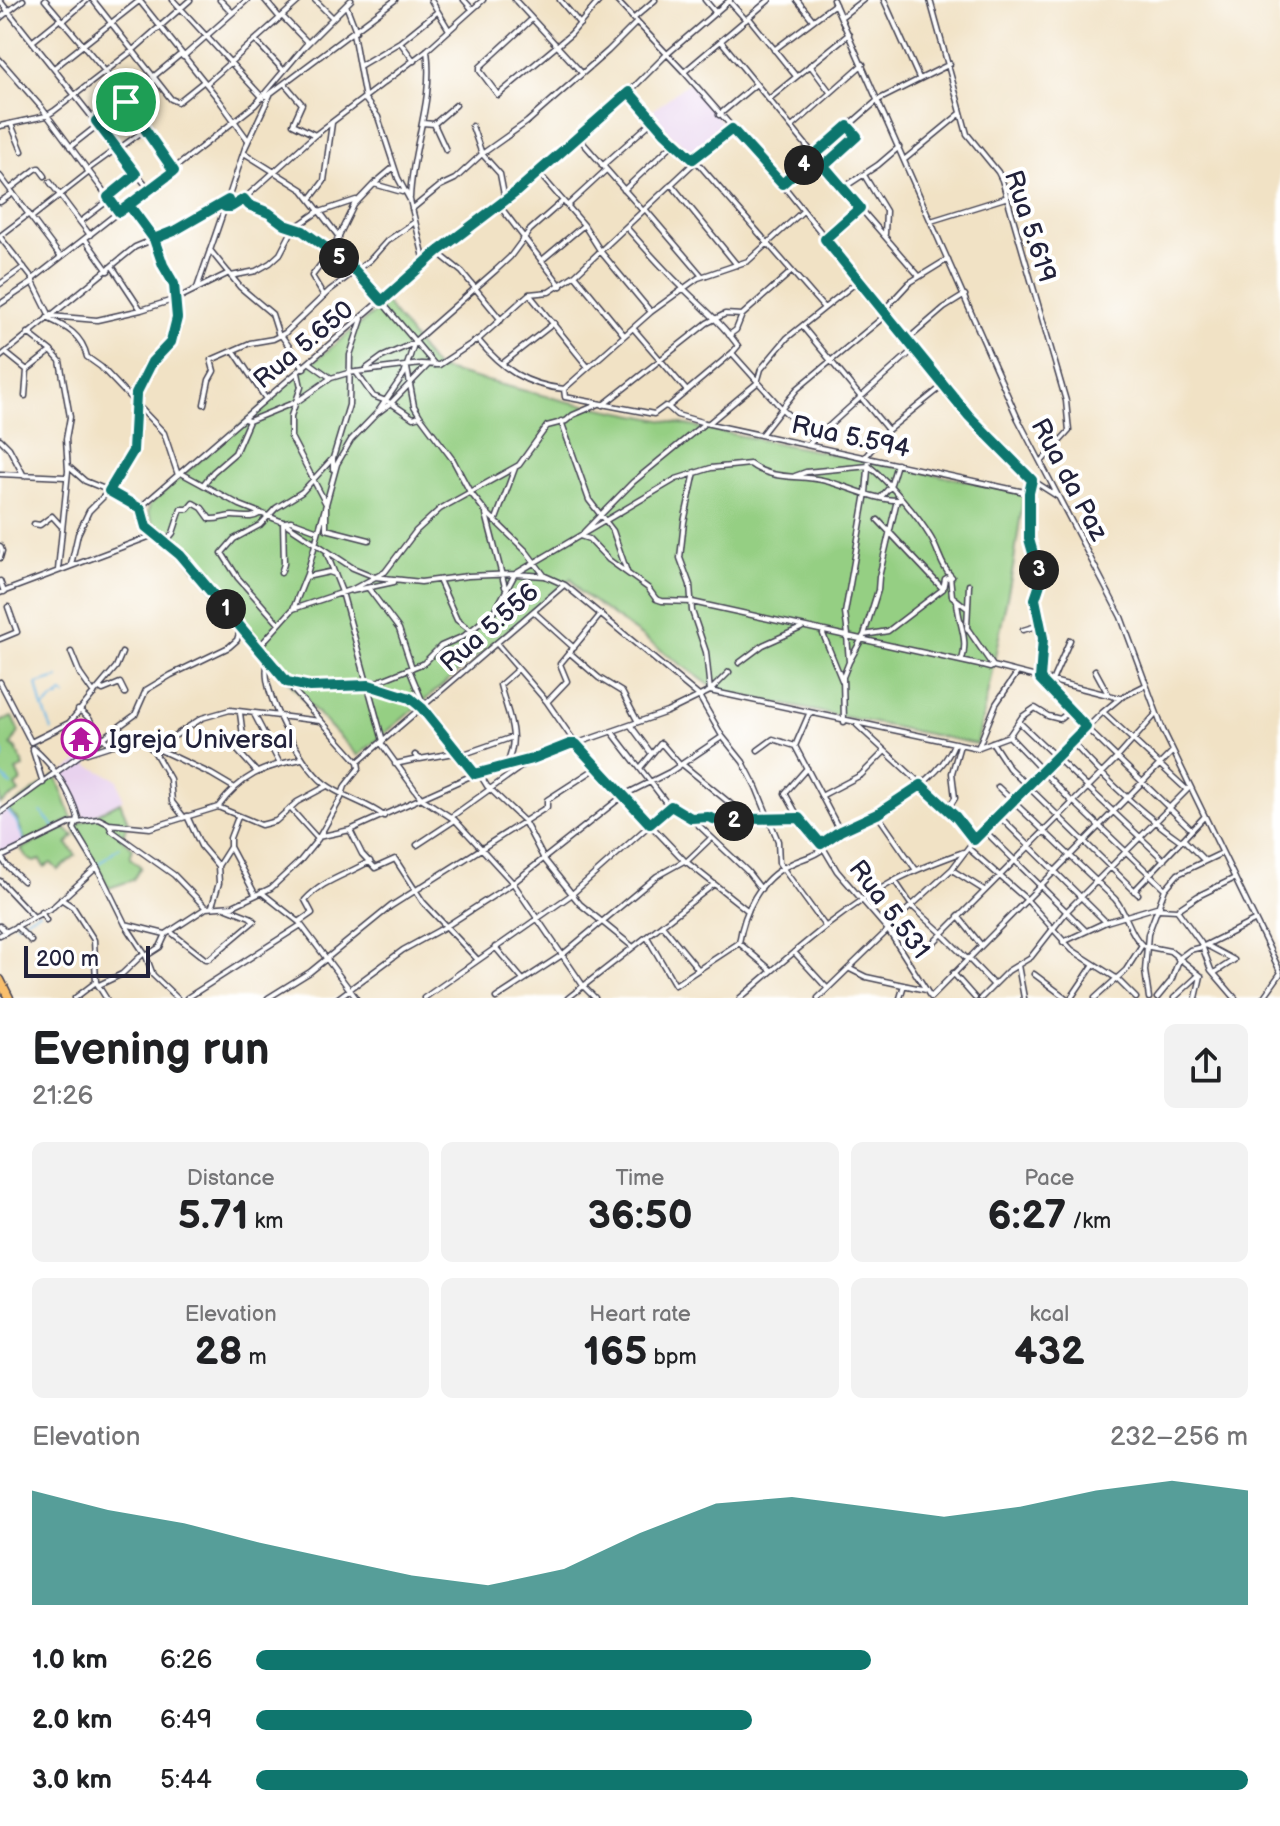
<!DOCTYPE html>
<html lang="en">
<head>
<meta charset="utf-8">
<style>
	body { margin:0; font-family:"Balsamiq Sans",sans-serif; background:#f2f2f2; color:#202124; height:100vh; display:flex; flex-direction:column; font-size:30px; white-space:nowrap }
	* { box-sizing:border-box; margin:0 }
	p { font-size:26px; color:#757577 }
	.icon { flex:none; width:44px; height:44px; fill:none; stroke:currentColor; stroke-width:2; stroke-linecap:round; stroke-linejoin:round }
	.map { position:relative; height:998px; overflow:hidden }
	.details { display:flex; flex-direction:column; background:#fff; flex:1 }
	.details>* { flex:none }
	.scale { position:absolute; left:24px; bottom:20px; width:126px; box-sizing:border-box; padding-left:8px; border:4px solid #22223b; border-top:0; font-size:22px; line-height:28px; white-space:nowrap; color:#22223b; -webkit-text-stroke:6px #fff; paint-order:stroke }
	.pin { position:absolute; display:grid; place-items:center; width:68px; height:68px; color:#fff; margin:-34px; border:4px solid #fff; border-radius:50%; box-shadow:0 2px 8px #0007 }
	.km { position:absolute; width:40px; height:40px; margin:-20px; border-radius:50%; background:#222; color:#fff; font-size:22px; line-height:40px; text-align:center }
	.round { display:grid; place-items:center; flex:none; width:84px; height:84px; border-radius:12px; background:#f2f2f2 }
	.head { display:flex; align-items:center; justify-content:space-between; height:136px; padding:0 32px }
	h1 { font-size:44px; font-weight:700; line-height:60px }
	.figures { display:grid; grid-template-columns:repeat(3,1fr); gap:12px; height:136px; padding:8px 32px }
	.figures div { display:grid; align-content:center; border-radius:12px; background:#f2f2f2; text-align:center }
	.figures b { font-size:40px; font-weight:700 }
	.figures small { font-size:22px; font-weight:400 }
	.figures p { font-size:22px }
	.chart { height:224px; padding:16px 32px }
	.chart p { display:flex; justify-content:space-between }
	.chart svg { width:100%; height:144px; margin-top:8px; fill:#0f766e; opacity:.7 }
	ul { padding:0 32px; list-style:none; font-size:26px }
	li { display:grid; grid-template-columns:128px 96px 1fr; align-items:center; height:60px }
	li i { height:20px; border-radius:10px; background:#0f766e }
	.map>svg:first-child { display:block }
</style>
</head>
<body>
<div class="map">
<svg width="1280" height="998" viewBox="0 0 1280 998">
	<rect width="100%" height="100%" fill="#fff"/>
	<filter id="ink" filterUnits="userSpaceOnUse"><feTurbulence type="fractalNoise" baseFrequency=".0125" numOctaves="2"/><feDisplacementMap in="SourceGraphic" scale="16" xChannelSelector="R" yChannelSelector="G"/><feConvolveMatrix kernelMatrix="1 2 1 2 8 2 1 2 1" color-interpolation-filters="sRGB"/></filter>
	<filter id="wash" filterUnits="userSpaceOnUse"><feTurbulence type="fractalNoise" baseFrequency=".006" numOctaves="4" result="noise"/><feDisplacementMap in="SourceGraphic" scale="32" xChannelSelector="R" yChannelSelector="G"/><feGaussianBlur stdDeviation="1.8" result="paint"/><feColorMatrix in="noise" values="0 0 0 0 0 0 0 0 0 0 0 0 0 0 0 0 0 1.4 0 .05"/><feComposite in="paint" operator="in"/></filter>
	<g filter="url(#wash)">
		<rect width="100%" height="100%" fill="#f1e2c5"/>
		<path fill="#e8d2ee" d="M689 82 729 131 696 156 665 129 652 111Z
			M82 758 90 766 118 780 123 799 85 819 60 775Z
			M6 809 16 821 24 844 0 857V814Z"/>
		<path fill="#95cf83" stroke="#5c785f" stroke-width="2" d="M386 303 436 368 565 401 1024 492 1013 568 977 744 718 691 580 592 571 578 358 756 301 696 167 535 153 523 148 512 150 504 312 363Z
			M12 717 19 732 11 745 16 749 24 767 16 770 21 781 15 786 19 792 0 804V722Z
			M56 775 72 819 26 843 17 819 8 809Z
			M120 802 128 821 122 839 133 848 130 858 141 867 133 880 109 888 75 829 78 824Z
			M64 828 74 836 67 844 76 855 58 870 51 863 44 867 40 860 34 862 28 859 21 849Z"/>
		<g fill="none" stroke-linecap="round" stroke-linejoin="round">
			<path stroke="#6db8e6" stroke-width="2" d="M56 698 62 693 66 696
				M45 707 55 698H59
				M52 730 42 705 37 684 58 678
				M32 741 40 752
				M0 764 4 754 0 746
				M0 774 11 785
				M7 810 16 821 25 843
				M41 812 56 829
				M98 864 119 847
				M16 924 39 912"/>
		</g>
	</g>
	<g filter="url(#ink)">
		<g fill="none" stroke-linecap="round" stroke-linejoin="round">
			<g stroke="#413f50" stroke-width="7">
				<path id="minor" d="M45 0 105 71 174 171
					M93 0 171 99 178 102 203 82
					M139 0 219 100 248 140
					M173 0 263 98
					M220 0 232 12
					M265 0 280 18
					M315 0 333 18
					M431 0 449 30
					M464 0 472 9
					M515 0 581 72
					M560 0 580 24
					M616 0 684 72 782 184 969 416 1032 480 1057 496
					M705 0 716 13
					M797 0 813 20
					M833 0 1018 419 1121 617 1163 730 1280 971
					M884 0 919 78
					M930 0 967 134 998 172 1002 180 1066 401 1069 431 1041 462
					M0 1 149 189
					M729 1 746 20
					M346 5 356 31
					M282 16 308 43
					M841 17 863 0
					M0 18 23 0
					M749 18 795 75
					M532 19 480 67V71L498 95 571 34 600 0
					M633 19 655 0
					M62 22 87 0
					M353 33 365 99 378 117 398 178 410 200 425 262
					M255 40 283 70
					M33 41 59 20
					M721 41 815 156 919 276
					M400 42 414 61
					M774 50 835 4
					M183 57 247 0
					M0 60 41 107 119 212
					M361 65 400 42 437 12
					M810 65 830 92
					M54 68 139 1
					M684 72 769 0
					M153 77 181 54
					M206 84 300 0
					M285 84 302 104 293 124 315 135
					M629 92 664 132 693 159
					M267 96 395 0
					M769 99 849 34
					M126 102 155 80
					M719 115 756 84
					M96 121 125 100
					M423 123 434 124 456 105
					M11 124 22 151
					M434 124 446 150
					M0 126 46 116 54 111 132 51 190 0
					M472 126 482 154 500 174 505 200
					M793 126 863 64
					M577 136 643 211
					M70 147 98 125
					M117 150 146 129
					M244 153 303 190 339 237
					M904 160 961 113
					M696 161 824 308
					M602 166 654 120
					M824 166 856 137 857 135 848 126
					M87 170 116 149
					M538 172 584 225 601 252 651 312
					M864 175 886 211 885 234
					M0 176 60 256
					M50 182 90 235
					M374 184 402 192
					M671 184 737 265
					M782 184 878 100 950 64
					M843 188 878 165 899 147
					M10 189 36 169 39 168 45 176
					M624 190 675 142
					M108 197 136 174
					M311 198 324 181 332 123
					M410 198C412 145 434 103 427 50
					M228 199 245 148 270 95
					M244 199 253 208 269 213 292 229
					M0 202 13 193
					M499 205 561 286
					M567 206 606 170
					M225 207H231L246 197 315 135 427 50 483 0
					M412 209 440 186 455 179 482 154 527 122 608 51 637 22
					M645 209 702 276
					M320 212 356 200
					M32 217 88 173
					M931 221 1005 198
					M80 222 109 200
					M296 227 354 269 435 365
					M626 227C644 247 662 268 682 287 701 306 723 324 738 346L732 353 783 410 814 439
					M0 236 29 214
					M0 237 33 279
					M85 239 108 271
					M825 239 860 208
					M210 250 240 287 272 314 279 336
					M437 252 462 272 501 320
					M541 261 584 225
					M112 266 141 310
					M575 275 624 335
					M231 276 256 271 270 263 280 254 293 229 319 211
					M33 282 50 316 97 320 141 310 176 299 229 273
					M0 284 24 267
					M197 288 225 207
					M529 294 588 367
					M324 296 312 276 332 250 354 205 374 184 394 167
					M0 304 33 282V279L255 105 304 47 351 0
					M883 311 909 283 948 259
					M47 318C67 327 82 335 87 357L101 367 164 433 178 475
					M802 326 888 430
					M633 328 687 391
					M28 333 51 351 60 361 70 417 66 439 68 471 58 570
					M281 335 304 368
					M729 335 736 330 742 315 792 271
					M478 340C502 369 526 385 564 389
					M907 340 944 308 965 295
					M234 351 266 399
					M6 353 27 370
					M732 353 668 407 665 406 654 414 565 397 564 389 651 312 698 278 748 261 803 211
					M0 357 135 247 174 231 228 200
					M310 363 331 378
					M503 363 554 323
					M367 368 382 357 414 343
					M407 368 414 406 420 416 453 460 470 492 486 512 526 551 544 575
					M356 372 373 396 391 403 413 418 420 416
					M298 373 301 387 291 416V437L326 504V529L369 540
					M25 396 27 370 51 351
					M204 404 209 380 214 371 211 360 250 343 273 339 285 333 330 290 370 260 387 241 415 222
					M603 405 707 323 725 314 742 315
					M668 407 677 415 705 423 1029 493
					M379 412 391 403 427 366
					M244 419 249 421 298 401 331 378 348 373 421 364 439 365 480 338 529 294 549 292 575 275 696 161 693 159 732 129
					M561 421 589 500 613 531 627 572
					M709 423 757 383 761 369 787 338 858 281
					M761 435 797 389 886 315
					M0 439 9 448 24 476
					M808 445 914 349
					M865 457 888 430 944 385
					M69 467 85 481 115 493 141 509
					M333 469V458L349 405 350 355 362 319
					M695 472 684 522 680 558 690 585 692 611 706 652 710 691
					M181 473 240 505 283 522 353 568 375 577 421 582 468 576 515 574 676 479 711 468 750 464C771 480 798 475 822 480 846 485 874 501 900 500
					M0 474 65 477
					M795 476 806 472 869 466C889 482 918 516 931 538 939 551 941 567 952 577
					M1032 480 1029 493V539L1041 581 1035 605 1043 638 1040 679 1045 688 1191 829
					M203 485 213 472 235 453 249 421
					M881 497 890 487 897 464
					M486 514 505 587
					M878 520 943 589 945 579 950 576
					M285 522 291 521 318 531
					M495 522 515 468
					M34 524 40 525 52 516 61 526
					M584 532 633 482 705 423
					M580 536 589 539 609 560 648 588 656 599 662 601 692 602 979 665 990 668 993 666 1120 698
					M162 538 168 539 173 533 181 509H188L193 503 202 508 210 519C218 520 224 516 232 516 244 516 250 520 261 513
					M0 546 2 551 0 558
					M327 554 342 592 383 741
					M71 565 78 534 89 511 109 491 133 451 136 394 152 362 171 342 177 318 174 284 163 265 154 239 129 205
					M281 573 284 564 283 522
					M950 576 952 596 967 608
					M306 577 329 572 335 574
					M439 580 457 620 470 630
					M0 581 4 592
					M969 585 967 628 993 666
					M369 589 399 629 412 668
					M352 591 394 582
					M0 593 154 535
					M957 601C958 623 969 638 962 660
					M293 609 307 574 337 464 351 440 377 413 404 374 415 341 496 270 510 257 530 230 563 201
					M534 612 574 648
					M279 624 238 578 222 553 234 539 260 525 276 508 302 492 333 458
					M1023 630 1040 625
					M823 634 843 683
					M848 635 845 613 866 493 869 458
					M864 635 878 590 879 577 897 500
					M0 639 17 632 8 607
					M497 644 547 702 576 744 636 810 684 860 747 910
					M258 648 293 609 353 589 385 572 416 531 440 509 519 465 547 426 566 421 573 415 599 404
					M71 652 80 674 94 694
					M570 653 599 678 622 692 638 722
					M268 662C258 689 301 765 324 783 341 797 366 802 384 816
					M849 662 864 635 888 631 943 589
					M739 663 763 645 801 628
					M409 669 421 698 422 708
					M1095 670 1108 694
					M1052 681 1070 640
					M0 682 31 742
					M288 682 310 687 369 685 424 663 441 646 464 636 495 611 515 574 545 576 565 585 699 696 722 736 743 762 756 787 778 841 779 863 825 926
					M371 685 410 698 422 708 475 774
					M100 688 103 690 120 683 125 693
					M711 690 729 672
					M547 702 567 681 560 664 601 614
					M78 710C93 716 96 736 110 744
					M1103 712 1187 790
					M240 713 243 736 236 749 256 771
					M254 714 280 764
					M844 722 843 677 849 662 847 635
					M1019 722 1164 860
					M857 725 948 809 974 840
					M631 726 651 753
					M612 732 665 801 676 810 691 818 708 817 725 823 749 819 799 818
					M1009 736 1072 802
					M31 742 69 723 116 667 122 653
					M144 742 154 751 158 749 211 774 233 787
					M992 742 1009 768 1138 894
					M1072 742C1105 779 1141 813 1181 841
					M381 743 421 798 455 820 513 883 584 987 595 998
					M795 746 809 714
					M979 747 1009 736 1022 717 1035 708 1048 716 1060 719 1070 711
					M33 748C53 765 71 792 78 818L74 829 97 867 125 924 146 956 153 975 177 998
					M758 750 773 739 795 746 840 831
					M33 751 43 783
					M154 751 170 779 172 802 183 816
					M87 753 112 745 173 737 202 718 230 710 320 721
					M415 755 420 759 459 752
					M461 755 513 737
					M358 762 268 662 180 555 146 527 141 509 143 505 425 262 516 192 629 92 666 55 730 0
					M395 764 418 759
					M682 764 748 818
					M506 766C521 735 508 716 500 685L518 669
					M640 768 661 743 680 765
					M807 768 785 793 799 818 821 844 837 871 888 930 930 996
					M479 773 487 786 524 821 544 859 580 904 633 947
					M998 787 1115 899C1127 913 1129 933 1142 945
					M823 795 861 775 884 752
					M1073 801 1165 889
					M218 807 261 825 276 821 297 802 327 786
					M218 807C242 775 263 767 301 759
					M290 808 318 839
					M948 809 955 798 952 773 960 745
					M0 813 135 715 146 690 171 675 229 647 237 640 240 630
					M877 814 916 870
					M187 816 201 846 218 866
					M999 816 1106 922
					M451 817 532 759 667 712 710 691 978 748 996 704 1017 673
					M692 819 747 871 761 889
					M109 825 112 831 174 875 206 908
					M350 830 362 854 375 868 395 859 423 902 476 958
					M984 830 1086 931
					M318 837 350 830 475 774 528 760
					M318 839 341 798 345 786 359 768 358 762 564 585
					M1183 839 1205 861
					M821 844C861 816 934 794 954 744
					M417 845 455 820
					M230 847 255 894
					M968 848 1026 899 1072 950 1116 978 1136 998
					M686 862 710 839
					M952 870 984 890
					M0 881 33 916
					M23 881 7 866 1 857 71 823 99 819 109 824 150 828 218 807
					M895 881 912 906 943 934
					M1134 891 1204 817
					M261 892 299 922 356 998
					M61 899 73 907 94 940 96 982 106 998
					M212 906 219 883 218 866 230 847V838L238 817
					M1159 909 1177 910 1198 896 1235 878
					M1177 910 1201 943 1211 970 1235 998
					M41 912 46 920
					M958 916 981 945
					M299 922 312 913 305 900C323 880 347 875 370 861
					M125 924 165 934
					M662 925 698 969
					M0 926 6 932
					M16 926 31 941
					M887 928 952 869 974 840 1103 712 1120 698 1146 685
					M172 933 205 959H209L254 921 250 917 227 908
					M942 934 967 959
					M0 935 53 907 97 867
					M647 937 675 985 739 943
					M1063 942 1106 922 1160 906
					M739 943C744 912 759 879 789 865 801 858 812 858 823 849
					M739 943 771 970
					M1206 945 1234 960 1214 973
					M1145 946 1170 951 1201 976
					M495 947 523 980
					M929 947 1117 758 1156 714
					M794 952 827 988
					M146 956 160 947 166 934 206 908 233 906 271 888 300 861 318 839
					M968 958 993 984
					M1178 959 1190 950 1202 947 1254 921
					M1018 965 1024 998
					M850 969 866 977 926 990
					M953 973 975 998
					M1034 974 1066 998
					M99 985 122 974 144 953
					M931 997 1173 751
					M75 998 96 982
					M187 998 301 925
					M268 998 310 972 391 906 547 807V800L598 767
					M338 998 403 950 445 927 513 883 624 795 670 772 722 737
					M424 998 571 895 671 806
					M496 998 562 955 657 876 684 861
					M568 998 713 885
					M740 998C789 957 837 912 894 881 916 869 939 861 963 852
					M818 998 888 930
					M900 998 904 985
					M981 998 1008 971 1031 957 1067 911 1190 787
					M1071 998 1094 964
					M1095 998 1126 970 1142 945
					M1149 998 1145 971 1148 934 1165 889 1178 874 1222 853
					M1157 998 1171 981 1179 960
					M1174 998 1199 975
					M1196 998 1201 976
					M1263 998 1280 974"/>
			</g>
			<g stroke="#413f50" stroke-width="11">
				<path id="trunk" d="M0 980 9 998"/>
			</g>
			<use href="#minor" stroke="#fff" stroke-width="4"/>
			<use href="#trunk" stroke="#f9bf6d" stroke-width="8"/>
		</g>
	</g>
	<g fill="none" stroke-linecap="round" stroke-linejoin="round" filter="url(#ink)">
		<g stroke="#fff" stroke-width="16">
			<path id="route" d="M126 102 174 171 129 205 154 239 163 265 174 284 177 318 171 342 152 362 136 394 133 451 109 491 141 509 146 527 180 555 287 682 310 687 369 685 410 698 422 708 475 774 532 759 570 744H576L650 824 671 806 691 818 708 817 725 823 749 819 799 818 821 844 840 831 877 814 921 785 956 817 974 840 1086 727 1040 679 1043 638 1035 599 1041 581 1029 539V493L1032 480 969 416 825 239 860 208 824 166 857 136 848 126 782 184 732 129 693 159 664 132 629 92 516 192 437 252 382 301 351 266 303 231 285 225 269 213 249 205 244 199 231 207H225L228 200 174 231 154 239 129 205 119 212 108 197 136 174 96 121 125 100 126 102"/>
		</g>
		<use href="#route" stroke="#0f766e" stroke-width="10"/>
	</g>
	<defs>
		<g id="temple-ring" transform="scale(2)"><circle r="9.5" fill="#fff" stroke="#b5179e" stroke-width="1.5"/><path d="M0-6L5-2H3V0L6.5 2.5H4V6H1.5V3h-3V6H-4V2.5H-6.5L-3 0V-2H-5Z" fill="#b5179e"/></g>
	</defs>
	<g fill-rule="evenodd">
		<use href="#temple-ring" x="81" y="739"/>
	</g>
	<g text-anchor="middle" stroke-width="8" stroke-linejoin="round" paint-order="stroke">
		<g font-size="26" fill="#22223b" stroke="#fff">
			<text transform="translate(1031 226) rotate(72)" y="9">Rua 5.619</text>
			<text transform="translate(303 344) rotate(-40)" y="9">Rua 5.650</text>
			<text transform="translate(851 436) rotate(12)" y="9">Rua 5.594</text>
			<text transform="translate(1070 479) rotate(62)" y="9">Rua da Paz</text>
			<text transform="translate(489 627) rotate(-41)" y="9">Rua 5.556</text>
			<text transform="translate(890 909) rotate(53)" y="9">Rua 5.531</text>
		</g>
		<g font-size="26" fill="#22223b" stroke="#fff" text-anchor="start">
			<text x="109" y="748">Igreja Universal</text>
		</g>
	</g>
</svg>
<div class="scale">200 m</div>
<div class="pin" style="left:126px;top:102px;background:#1e9e55"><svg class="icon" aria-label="arrive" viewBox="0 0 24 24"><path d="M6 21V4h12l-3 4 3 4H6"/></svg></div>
<b class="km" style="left:226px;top:609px">1</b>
<b class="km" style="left:734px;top:821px">2</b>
<b class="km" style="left:1039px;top:570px">3</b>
<b class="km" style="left:804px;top:165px">4</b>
<b class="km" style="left:339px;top:258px">5</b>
</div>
<section class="details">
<div class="head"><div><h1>Evening run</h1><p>21:26</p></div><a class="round"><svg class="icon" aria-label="share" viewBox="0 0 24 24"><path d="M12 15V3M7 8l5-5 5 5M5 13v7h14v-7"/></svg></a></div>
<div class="figures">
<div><p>Distance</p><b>5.71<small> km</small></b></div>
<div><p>Time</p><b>36:50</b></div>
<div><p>Pace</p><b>6:27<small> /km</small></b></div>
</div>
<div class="figures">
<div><p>Elevation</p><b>28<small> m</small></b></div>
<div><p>Heart rate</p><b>165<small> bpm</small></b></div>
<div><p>kcal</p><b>432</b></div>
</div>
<div class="chart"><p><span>Elevation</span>232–256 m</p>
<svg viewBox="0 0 160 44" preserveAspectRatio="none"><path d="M0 44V9L10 15L20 19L30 25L40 30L50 35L60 38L70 33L80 22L90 13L100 11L110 14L120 17L130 14L140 9L150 6L160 9V44z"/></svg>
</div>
<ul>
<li><b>1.0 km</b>6:26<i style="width:62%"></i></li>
<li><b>2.0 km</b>6:49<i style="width:50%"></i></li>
<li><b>3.0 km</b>5:44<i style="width:100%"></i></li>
</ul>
</section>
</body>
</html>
